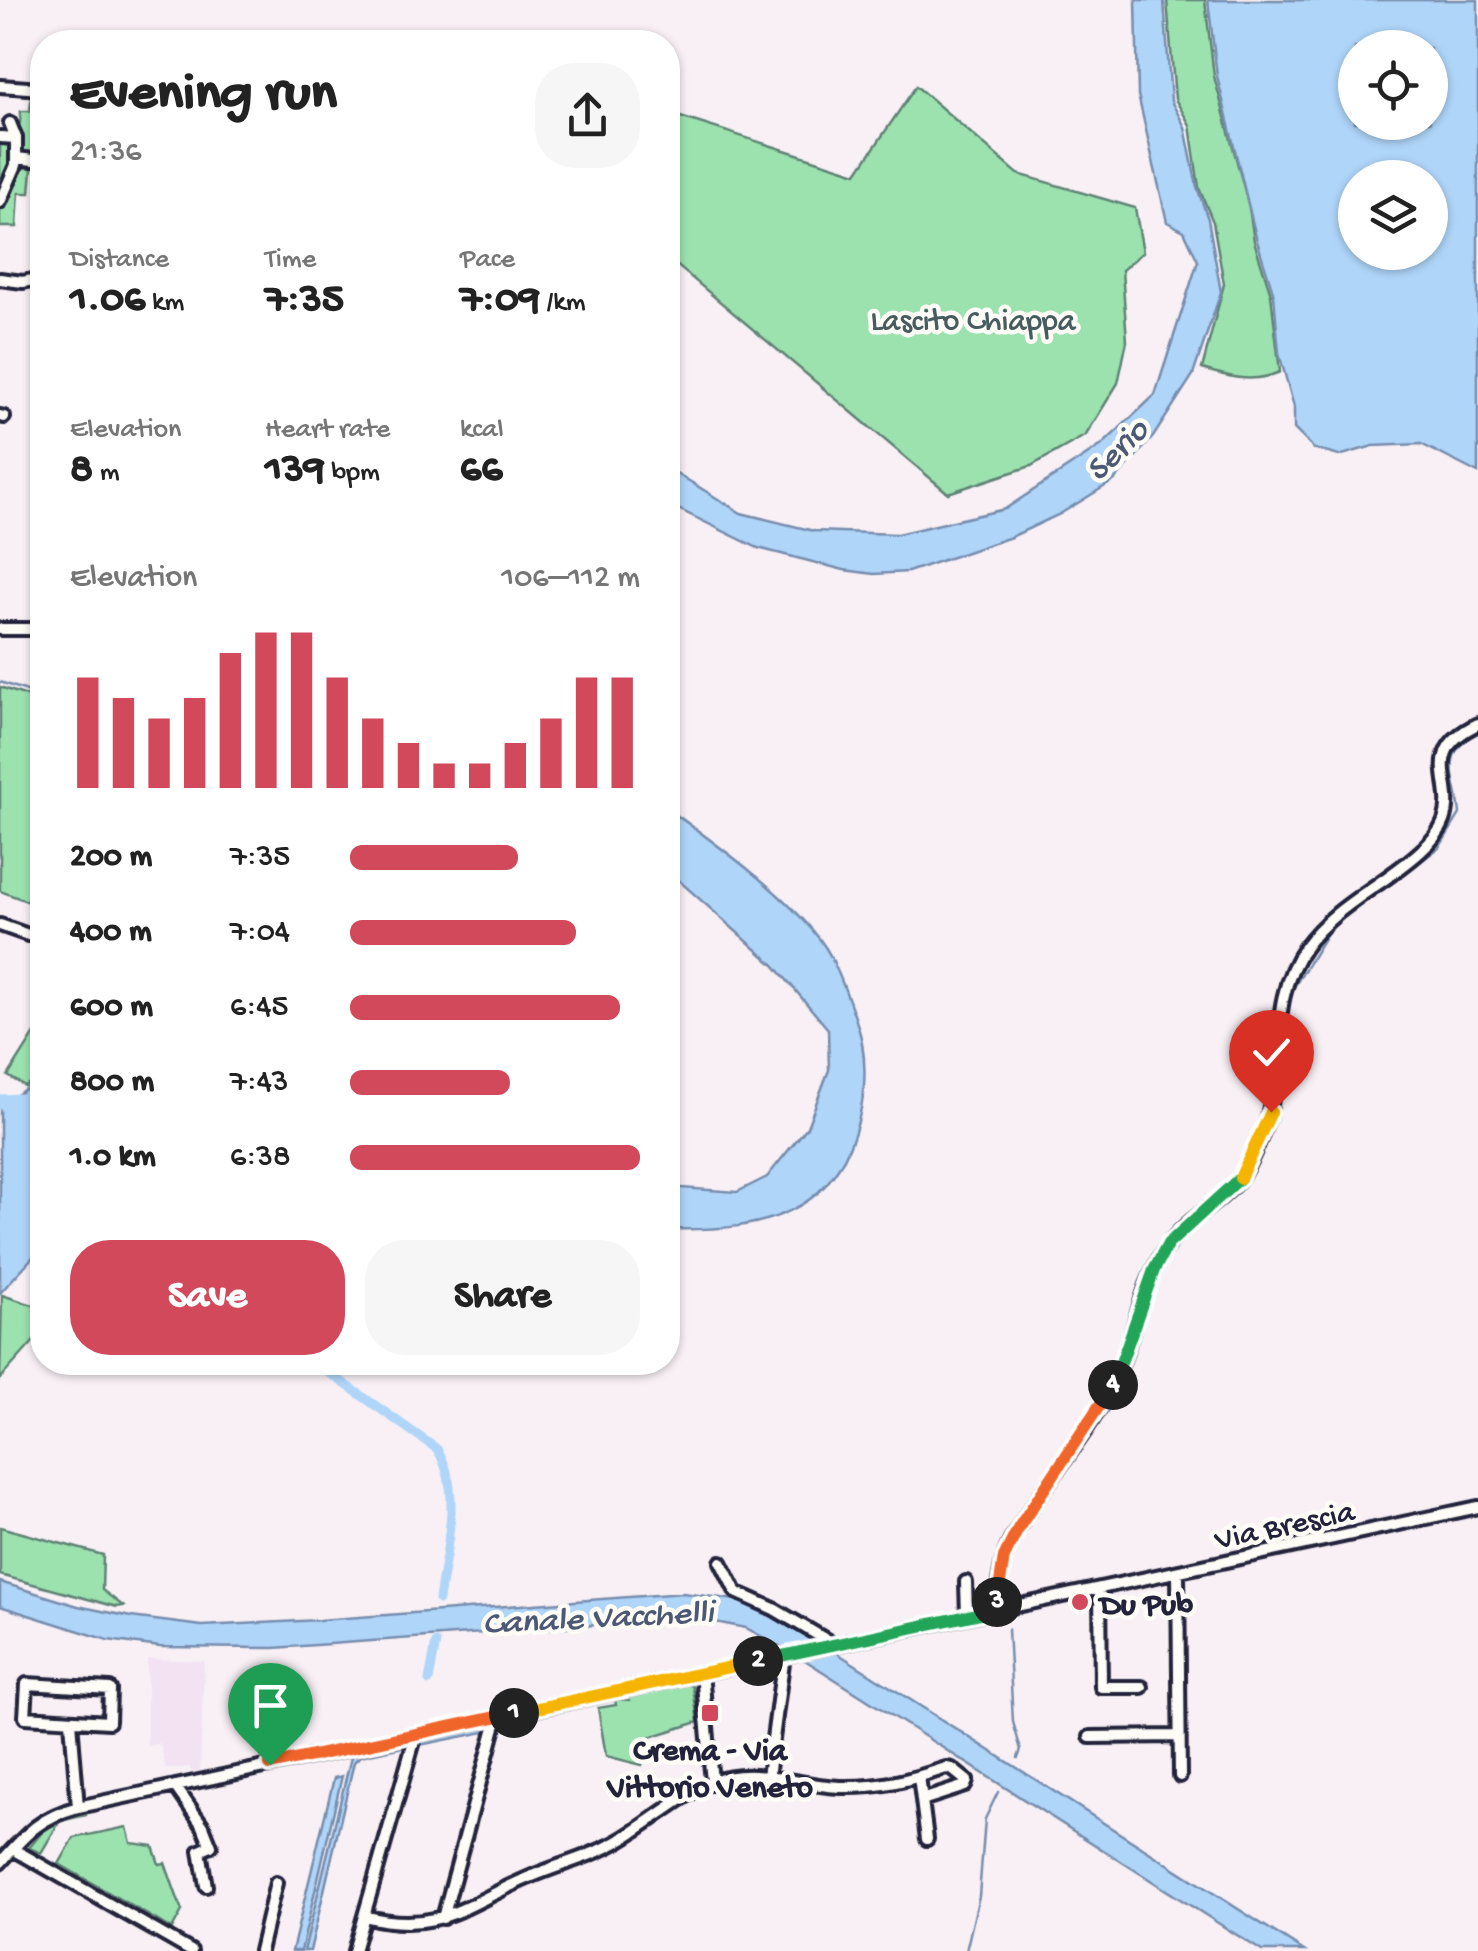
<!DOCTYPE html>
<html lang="en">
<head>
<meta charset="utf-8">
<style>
	body { margin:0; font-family:"Gochi Hand",sans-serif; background:#f6f6f6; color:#222; height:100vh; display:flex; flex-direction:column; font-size:38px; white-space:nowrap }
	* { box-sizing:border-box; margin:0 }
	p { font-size:32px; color:#767676 }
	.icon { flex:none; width:55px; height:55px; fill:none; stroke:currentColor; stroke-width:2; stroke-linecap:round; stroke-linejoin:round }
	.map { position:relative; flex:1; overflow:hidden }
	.drawer { position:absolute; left:30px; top:30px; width:650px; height:1345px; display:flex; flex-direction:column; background:#fff; border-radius:40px; box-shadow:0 2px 8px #0004 }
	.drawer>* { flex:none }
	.controls { position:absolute; left:1338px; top:30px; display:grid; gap:20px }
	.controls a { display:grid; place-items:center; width:110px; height:110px; border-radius:50%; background:#fff; box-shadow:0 2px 8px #0004; font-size:50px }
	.pin { position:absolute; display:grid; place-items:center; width:85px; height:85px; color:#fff; margin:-102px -42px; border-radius:50% 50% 50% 0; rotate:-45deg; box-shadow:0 0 10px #0007 }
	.pin .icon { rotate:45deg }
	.km { position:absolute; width:50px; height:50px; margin:-25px; border-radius:50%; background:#222; color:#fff; font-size:28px; line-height:50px; text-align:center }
	.round { display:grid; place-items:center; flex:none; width:105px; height:105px; border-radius:40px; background:#f6f6f6 }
	.headline { display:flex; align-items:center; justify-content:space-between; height:170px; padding:0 40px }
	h1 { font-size:55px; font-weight:700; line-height:75px }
	.stats { display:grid; grid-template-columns:repeat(3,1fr); gap:15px; height:170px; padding:10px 40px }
	.stats div { display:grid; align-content:center }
	.stats b { font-size:42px; font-weight:700 }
	.stats small { font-size:28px; font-weight:400 }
	.stats p { font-size:28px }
	.chart { height:280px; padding:20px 40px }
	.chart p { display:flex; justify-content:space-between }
	.chart svg { width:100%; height:180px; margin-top:10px; stroke:#d1495b; stroke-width:6 }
	.button { display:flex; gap:20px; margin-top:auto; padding:20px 40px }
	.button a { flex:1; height:115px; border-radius:40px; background:#d1495b; color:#fff; font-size:40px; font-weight:700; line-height:115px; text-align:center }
	.button a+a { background:#f6f6f6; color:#222 }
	ul { padding:0 40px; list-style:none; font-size:32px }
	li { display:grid; grid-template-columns:160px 120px 1fr; align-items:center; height:75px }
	li i { height:25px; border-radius:12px; background:#d1495b }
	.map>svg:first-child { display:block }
</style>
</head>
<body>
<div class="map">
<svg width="1478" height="1951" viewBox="0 0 1478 1951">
	<rect width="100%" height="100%" fill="#f8f0f5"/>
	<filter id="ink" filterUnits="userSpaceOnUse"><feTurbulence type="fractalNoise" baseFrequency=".01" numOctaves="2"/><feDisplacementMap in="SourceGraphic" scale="20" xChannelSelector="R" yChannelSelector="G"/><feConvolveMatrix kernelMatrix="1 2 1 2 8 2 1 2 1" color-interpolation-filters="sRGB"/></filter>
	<g filter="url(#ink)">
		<path fill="#f2e2f2" d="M147 1659 204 1661 200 1771 191 1772 190 1767 166 1769 160 1743 147 1746Z"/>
		<path fill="#9ce2af" stroke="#5f8275" stroke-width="2.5" d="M1167 0H1205L1214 76 1249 207 1254 241 1271 294 1280 372C1253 384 1229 377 1202 369L1224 284 1213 222 1199 188 1190 125 1175 99Z
			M916 86 1018 174 1135 208 1143 252 1122 270 1127 341 1118 383 1086 435 1031 466 948 493 668 258V113L857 173Z
			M32 90 42 92V109H37L30 193H19L17 227H0V134H4L6 122 20 123 21 111H30Z
			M0 687 42 701V907L0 891Z
			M42 1022V1075L25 1086 8 1076Z
			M2 1295 42 1308V1332L0 1379Z
			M0 1527 103 1555 102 1590 123 1606 117 1607 0 1575Z
			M689 1684 693 1687 698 1722 650 1737 642 1765 606 1756 598 1708 616 1705 615 1699 629 1700V1696Z
			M85 1811 86 1815 60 1821 41 1853 29 1848 49 1824Z
			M127 1827 131 1843 153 1846 159 1864 165 1863 182 1911 172 1929 59 1864 74 1838Z"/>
		<path fill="#afd5f9" stroke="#778dad" stroke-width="2.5" fill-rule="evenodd" d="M1136 0H1164L1171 101 1185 127 1197 187 1208 219 1221 292 1193 375 1153 437 1115 480 1060 514 1011 537 908 572 874 574 844 570 758 548 668 504V468L741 513 814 531 897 534 1005 509 1102 445 1155 395 1198 261 1184 231 1167 222 1138 95Z
			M1208 0H1478V473L1421 444 1373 446 1339 456 1314 449 1294 429V407L1279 353 1274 295 1257 241 1217 76ZM1355 48H1430V122H1355ZM1355 178H1430V252H1355Z
			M668 809C714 842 805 907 831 957 840 975 859 1024 862 1043 872 1099 852 1175 801 1205 761 1229 712 1230 668 1229V1187L737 1192 767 1177 807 1127 829 1070 828 1029 774 965 668 871Z
			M42 1077V1247L0 1293V1107Z
			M0 1582 78 1606 131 1617 202 1626 319 1620 683 1593 743 1601 823 1644 1304 1951H1262L800 1657 746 1628 710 1621 666 1620 274 1648 160 1647 108 1640 0 1606Z
			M487 1724 485 1732 420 1745 421 1739Z
			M402 1743 403 1747 360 1756 354 1762 310 1951H304L351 1757 358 1752Z
			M342 1776 301 1951H292L334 1778Z"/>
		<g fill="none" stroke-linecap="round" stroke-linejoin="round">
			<path stroke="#778dad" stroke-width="2.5" d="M0 682 42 696
				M1289 1002 1292 990 1331 927 1439 848 1460 814C1457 779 1437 753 1478 733
				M1102 1413 1121 1381 1154 1288 1168 1259 1187 1234 1245 1185 1278 1117 1288 1010
				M1006 1602C1000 1549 1041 1507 1067 1465
				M1008 1629 1013 1722 1021 1750 1018 1758
				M966 1951 979 1896 985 1819 998 1792"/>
			<path stroke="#afd5f9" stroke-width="9" d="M314 1362 437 1449C464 1492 445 1551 439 1600
				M429 1681 436 1643"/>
			<path stroke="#afd5f9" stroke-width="15" d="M0 1102 42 1100"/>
			<g stroke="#22223b" stroke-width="18">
				<path id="minor" d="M0 86 42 89
					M10 123 16 138
					M0 137 16 138V165L0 202
					M17 158 33 160
					M0 279 23 282 42 278
					M0 416 4 417
					M0 629H42
					M0 925 28 935
					M721 1562 736 1592 774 1609 833 1644
					M1178 1572 1180 1776
					M966 1582 967 1616
					M1100 1588 1101 1687H1142
					M995 1609C998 1593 999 1574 1004 1557 1010 1538 1023 1521 1034 1504 1060 1465 1092 1426 1113 1384 1135 1340 1139 1283 1169 1244 1187 1219 1216 1206 1236 1183 1247 1171 1255 1152 1261 1137 1287 1076 1265 1002 1305 947 1335 905 1384 885 1421 851 1430 843 1440 832 1444 821 1458 783 1418 752 1478 724
					M702 1673 712 1782
					M27 1684 110 1689 109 1722 25 1717Z
					M71 1721 78 1807
					M1090 1737 1179 1736
					M768 1777 784 1655
					M919 1777 927 1839
					M175 1786 203 1826 211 1846 200 1851 206 1886
					M13 1849 191 1951
					M0 1863C27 1833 39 1818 78 1807L1478 1507
					M364 1916C439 1936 467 1903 530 1877 560 1864 594 1856 622 1839 650 1823 683 1794 713 1782 755 1766 798 1786 841 1787 879 1788 910 1780 946 1768L952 1769 967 1781 965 1786 922 1800
					M443 1918 498 1716
					M260 1951 276 1883
					M354 1951 416 1734"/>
			</g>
			<use href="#minor" stroke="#fdfcf7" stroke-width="10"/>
		</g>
	</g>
	<g fill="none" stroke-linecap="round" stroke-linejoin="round" filter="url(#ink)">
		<g stroke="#fff" stroke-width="20">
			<path id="split-1" d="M270 1765 514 1713"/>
		</g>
		<g stroke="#fff" stroke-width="20">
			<path id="split-2" d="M514 1713 758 1661"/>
		</g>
		<g stroke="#fff" stroke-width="20">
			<path id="split-3" d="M758 1661 995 1610 997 1602"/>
		</g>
		<g stroke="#fff" stroke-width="20">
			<path id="split-4" d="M997 1602 1004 1557 1019 1527 1113 1385"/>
		</g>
		<g stroke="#fff" stroke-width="20">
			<path id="split-5" d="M1113 1385 1154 1270 1168 1244 1240 1178"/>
		</g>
		<g stroke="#fff" stroke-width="20">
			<path id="split-6" d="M1240 1178 1271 1112"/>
		</g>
		<use href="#split-1" stroke="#f0652b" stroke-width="12"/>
		<use href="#split-2" stroke="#f5b400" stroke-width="12"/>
		<use href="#split-3" stroke="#22a559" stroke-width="12"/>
		<use href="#split-4" stroke="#f0652b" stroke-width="12"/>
		<use href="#split-5" stroke="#22a559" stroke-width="12"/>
		<use href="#split-6" stroke="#f5b400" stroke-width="12"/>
	</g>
	<g fill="#d1495b" stroke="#fdfcf7" stroke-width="4">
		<circle cx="1080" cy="1602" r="10"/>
		<rect x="700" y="1703" width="20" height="20" rx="5"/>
	</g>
	<g text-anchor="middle" stroke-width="9" stroke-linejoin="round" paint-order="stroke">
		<g font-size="32" fill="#475c5e" stroke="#fdfcf7">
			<text x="973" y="329">Lascito Chiappa</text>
		</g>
		<g font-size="32" fill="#22223b" stroke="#fdfcf7">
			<text transform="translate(1284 1523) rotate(-12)" y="11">Via Brescia</text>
		</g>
		<g font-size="32" font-weight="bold" fill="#22223b" stroke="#fdfcf7" text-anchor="start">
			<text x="1100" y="1613">Du Pub</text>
			<text x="710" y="1759" text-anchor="middle">Crema - Via<tspan x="710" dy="37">Vittorio Veneto</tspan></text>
		</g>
		<g font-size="35" font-style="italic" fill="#4c5874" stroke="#fdfcf7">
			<text transform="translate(1115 448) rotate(-45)" y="12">Serio</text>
			<text transform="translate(598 1615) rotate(-3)" y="12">Canale Vacchelli</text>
		</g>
	</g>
</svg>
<div class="controls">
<a><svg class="icon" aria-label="locate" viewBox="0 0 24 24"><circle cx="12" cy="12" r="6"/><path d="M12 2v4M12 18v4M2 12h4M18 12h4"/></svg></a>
<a><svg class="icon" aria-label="layers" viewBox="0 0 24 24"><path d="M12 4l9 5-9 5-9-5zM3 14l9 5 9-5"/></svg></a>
</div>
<div class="pin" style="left:270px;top:1765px;background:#1e9e55"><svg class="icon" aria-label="arrive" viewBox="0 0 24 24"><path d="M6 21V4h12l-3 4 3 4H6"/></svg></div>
<div class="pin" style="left:1271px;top:1112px;background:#d93025"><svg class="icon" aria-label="check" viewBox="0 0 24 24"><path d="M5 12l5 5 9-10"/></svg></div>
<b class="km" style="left:514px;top:1713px">1</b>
<b class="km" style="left:758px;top:1661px">2</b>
<b class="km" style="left:997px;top:1602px">3</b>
<b class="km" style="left:1113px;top:1385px">4</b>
<section class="drawer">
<div class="headline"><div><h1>Evening run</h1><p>21:36</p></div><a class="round"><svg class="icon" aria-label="share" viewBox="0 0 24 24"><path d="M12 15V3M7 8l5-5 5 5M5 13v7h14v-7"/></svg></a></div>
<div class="stats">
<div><p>Distance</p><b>1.06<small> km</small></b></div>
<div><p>Time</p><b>7:35</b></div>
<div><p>Pace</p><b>7:09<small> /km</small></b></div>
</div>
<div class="stats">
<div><p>Elevation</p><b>8<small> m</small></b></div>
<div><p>Heart rate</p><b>139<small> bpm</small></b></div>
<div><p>kcal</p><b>66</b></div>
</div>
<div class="chart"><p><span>Elevation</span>106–112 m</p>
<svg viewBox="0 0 160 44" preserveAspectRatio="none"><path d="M5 44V17M15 44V22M25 44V27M35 44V22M45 44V11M55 44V6M65 44V6M75 44V17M85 44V27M95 44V33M105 44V38M115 44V38M125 44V33M135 44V27M145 44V17M155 44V17"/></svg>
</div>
<ul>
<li><b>200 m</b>7:35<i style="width:58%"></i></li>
<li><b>400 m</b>7:04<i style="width:78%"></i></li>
<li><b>600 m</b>6:45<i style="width:93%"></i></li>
<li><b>800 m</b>7:43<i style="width:55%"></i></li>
<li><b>1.0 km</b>6:38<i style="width:100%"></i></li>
</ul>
<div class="button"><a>Save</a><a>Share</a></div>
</section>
</div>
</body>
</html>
